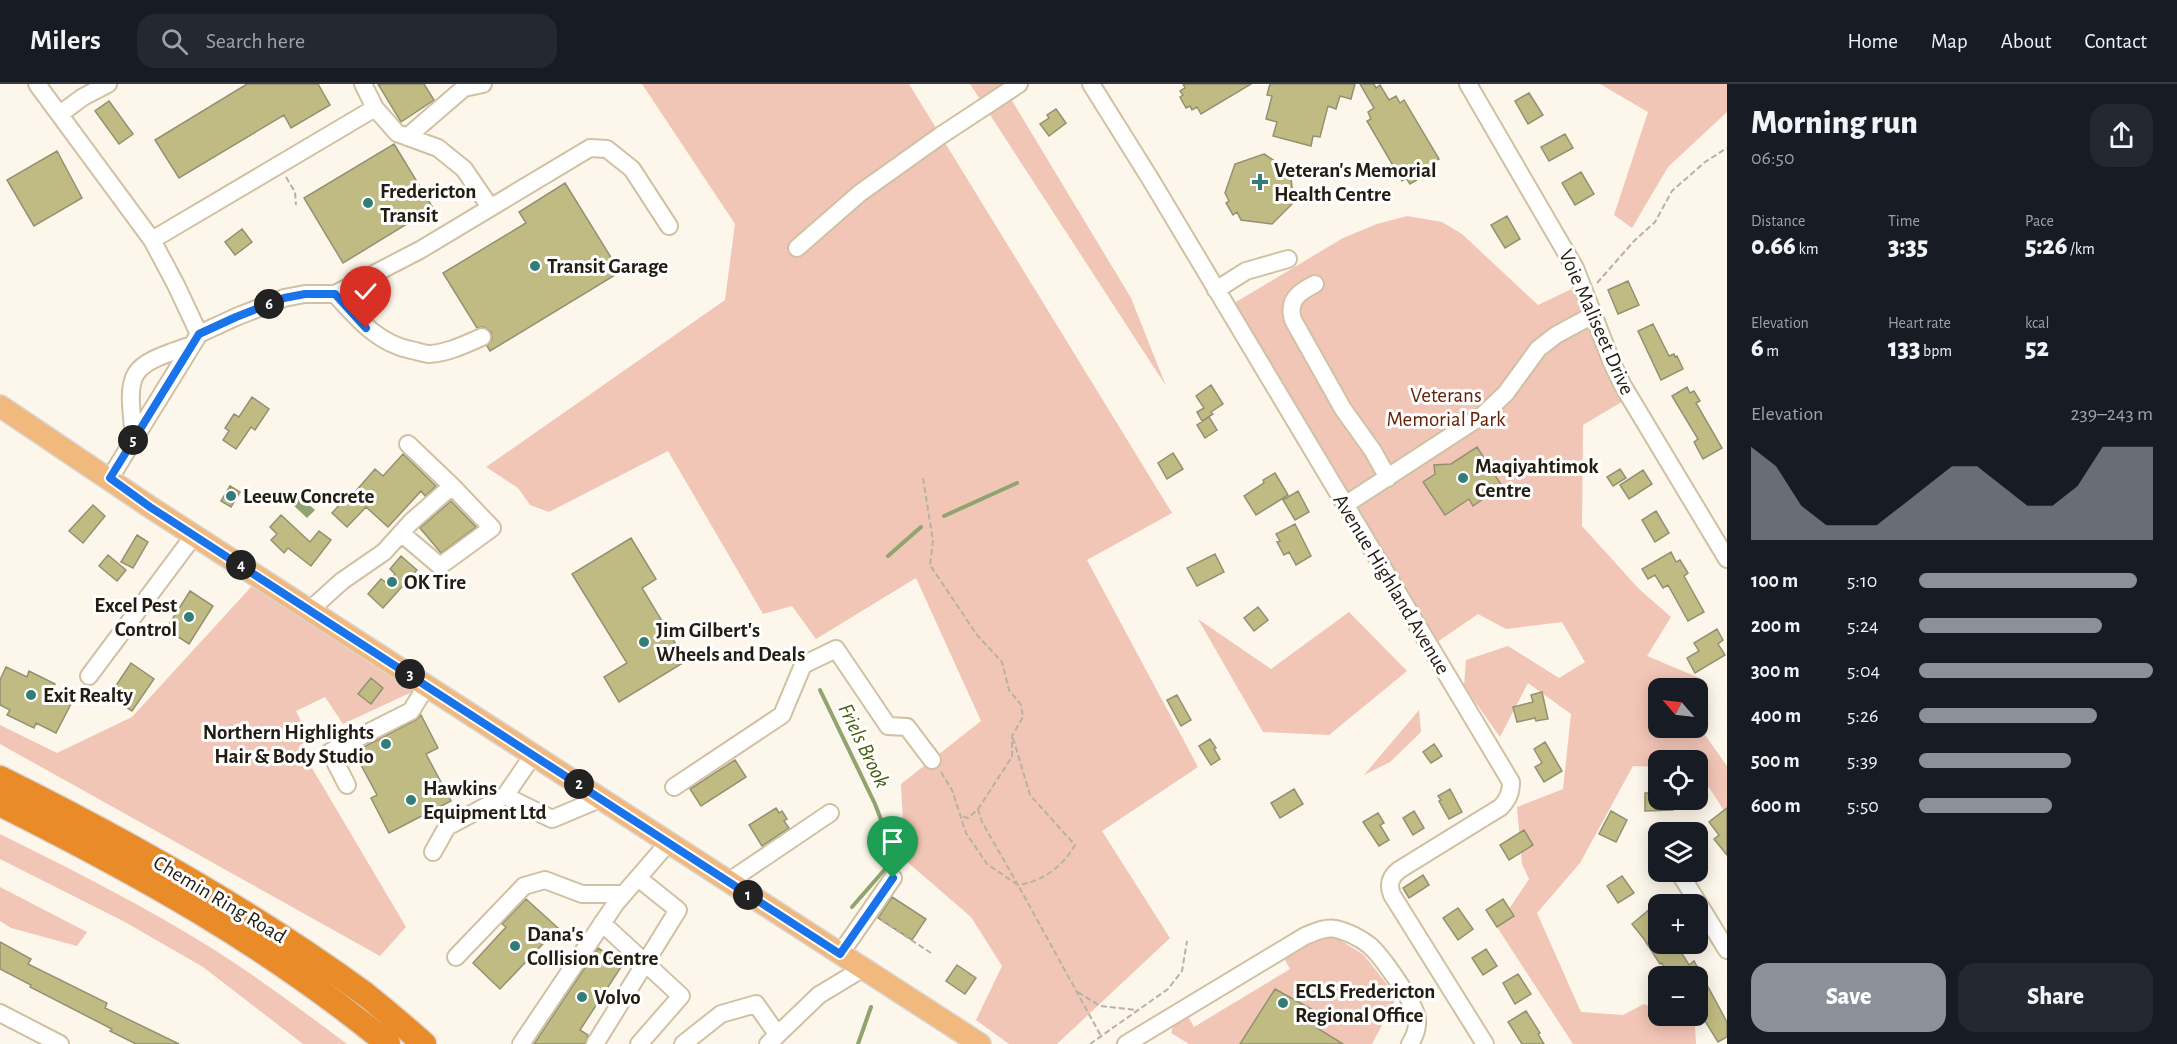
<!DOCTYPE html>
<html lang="en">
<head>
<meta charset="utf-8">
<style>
	body { margin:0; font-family:"Alegreya Sans",sans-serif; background:#242831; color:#f1f3f6; height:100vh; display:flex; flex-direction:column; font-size:22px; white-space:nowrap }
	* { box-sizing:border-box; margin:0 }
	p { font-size:20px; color:#9ea1a6 }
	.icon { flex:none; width:33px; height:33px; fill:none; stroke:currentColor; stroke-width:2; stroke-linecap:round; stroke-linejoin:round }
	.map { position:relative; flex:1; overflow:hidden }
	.details { display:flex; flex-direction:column; background:#171b24; width:450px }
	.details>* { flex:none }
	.needle { width:39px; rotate:298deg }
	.buttons { position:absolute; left:1648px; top:594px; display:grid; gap:12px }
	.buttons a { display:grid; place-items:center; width:60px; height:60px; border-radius:12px; background:#171b24; box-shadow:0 3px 15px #0003; font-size:30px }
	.pin { position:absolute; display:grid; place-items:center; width:51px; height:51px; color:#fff; margin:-62px -26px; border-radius:50% 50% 50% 0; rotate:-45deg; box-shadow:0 0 6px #0007 }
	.pin .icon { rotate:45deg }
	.km { position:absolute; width:30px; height:30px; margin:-15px; border-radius:50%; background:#222; color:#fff; font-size:16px; line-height:30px; text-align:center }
	.round { display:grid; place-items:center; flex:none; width:63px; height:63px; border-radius:18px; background:#242831 }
	.overview { display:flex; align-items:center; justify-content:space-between; height:102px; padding:0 24px }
	h1 { font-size:33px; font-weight:800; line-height:45px }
	.figures { display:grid; grid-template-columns:repeat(3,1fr); gap:9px; height:102px; padding:6px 24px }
	.figures div { display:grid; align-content:center }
	.figures b { font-size:26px; font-weight:800 }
	.figures small { font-size:16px; font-weight:400 }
	.figures p { font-size:16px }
	.chart { height:168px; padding:12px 24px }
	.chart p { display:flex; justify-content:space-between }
	.chart svg { width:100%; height:108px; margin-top:6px; fill:#8c9099; opacity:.7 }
	.primary-button { display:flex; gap:12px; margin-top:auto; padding:12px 24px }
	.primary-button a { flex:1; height:69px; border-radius:18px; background:#8c9099; color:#fff; font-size:24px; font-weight:800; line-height:69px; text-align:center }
	.primary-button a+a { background:#242831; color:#f1f3f6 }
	ul { padding:0 24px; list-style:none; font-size:20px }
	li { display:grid; grid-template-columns:96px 72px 1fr; align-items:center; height:45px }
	li i { height:15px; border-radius:8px; background:#8c9099 }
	header { display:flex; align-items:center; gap:36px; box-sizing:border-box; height:84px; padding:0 30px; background:#171b24; border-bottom:2px solid #363941 }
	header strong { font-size:28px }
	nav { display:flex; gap:33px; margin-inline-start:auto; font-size:21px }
	.search { width:420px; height:54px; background:#242831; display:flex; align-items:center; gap:15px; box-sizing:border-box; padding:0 21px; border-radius:18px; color:#9ea1a6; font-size:22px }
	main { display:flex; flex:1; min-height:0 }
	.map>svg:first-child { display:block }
</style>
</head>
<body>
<header>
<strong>Milers</strong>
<div class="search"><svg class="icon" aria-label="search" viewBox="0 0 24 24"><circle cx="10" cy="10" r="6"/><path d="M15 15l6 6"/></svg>Search here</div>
<nav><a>Home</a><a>Map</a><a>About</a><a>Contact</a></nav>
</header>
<main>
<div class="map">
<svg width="1727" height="960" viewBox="0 0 1727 960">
	<rect width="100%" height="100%" fill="#fdf6ea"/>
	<path fill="#f2c6b7" d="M642 0H909L1172 429 1087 476 1198 683 1102 747 1170 854 1057 960H1009L976 936 1002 882 971 833 905 776 901 700 981 637 916 494 816 555 792 522 763 530 668 367 549 428 530 421 518 404 486 383 725 216 735 140Z
		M970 0H1002L1131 214 1166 302Z
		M1600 0H1727V28L1668 83 1632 144 1614 131 1648 28Z
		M1407 132 1442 138 1462 150 1538 221 1582 200 1630 313 1583 341 1582 442 1639 505 1671 533 1647 572 1704 596 1698 622V604H1659V644H1698V641L1727 682V731L1698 687V676H1659V683L1633 682 1580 779 1537 829 1581 928 1623 931 1644 920 1659 926V932H1670L1695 942 1696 960H1573L1497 843 1529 795 1522 780 1517 723 1563 705 1571 630 1528 599 1500 653 1464 602 1466 576 1508 562 1559 594 1585 578 1562 538 1506 545 1478 530 1430 563 1226 224 1343 154 1377 140Z
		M260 493 427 601 343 640 325 613 296 627 310 656 299 662 406 843 380 872 0 660V641L57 669 132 633Z
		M1349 528 1407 587 1329 651 1263 648 1198 535 1271 585Z
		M1419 626 1421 648 1390 678 1364 691Z
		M0 750C72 786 145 822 213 865 259 894 303 927 347 960H303L203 883 125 838 0 775Z
		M0 803 87 848 77 862 11 844 0 837Z
		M1335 853 1364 871 1397 913 1372 960H1343L1317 944 1324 932 1275 905 1240 960H1189L1171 949 1174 940 1189 934 1194 943 1290 885 1284 874 1312 858Z"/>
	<path fill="#90a470" d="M298 411 315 426 307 434 291 419Z"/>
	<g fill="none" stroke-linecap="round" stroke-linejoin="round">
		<path stroke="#90a470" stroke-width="4" d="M944 432 1017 399
			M888 472 921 443
			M820 606 875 720 890 759V775L886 784 852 823
			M858 960 871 923"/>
	</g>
	<path fill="#c0bb82" stroke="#949173" stroke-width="1.5" d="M247 0H318L330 21 291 44 284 31 179 94 155 56Z
		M378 0H424L434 16 401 38Z
		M1183 0H1251L1201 30 1197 23 1192 26 1190 22 1186 24 1180 13 1183 11 1180 7 1185 4Z
		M1270 0H1355L1351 15 1340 12 1336 25 1328 22 1320 53 1313 52 1311 62 1273 52 1277 38 1266 35 1272 12 1267 11Z
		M1360 0H1374L1376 4 1380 1 1389 16 1396 12 1400 19 1404 16 1439 75 1434 78 1437 84 1410 100 1406 94 1402 97 1367 37 1371 35 1368 28 1374 24Z
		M1529 9 1543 31 1528 40 1515 17Z
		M109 17 133 50 119 60 95 27Z
		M1056 25 1066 39 1049 52 1040 40 1049 34 1047 31Z
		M1565 50 1573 64 1549 77 1541 63Z
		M394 60 433 124 343 179 304 114Z
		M57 67 82 114 34 142 7 96Z
		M1264 70 1290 87 1294 118 1272 140 1241 136 1237 128 1233 131 1226 119 1229 117 1225 109 1235 80Z
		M1581 88 1594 110 1575 121 1562 99Z
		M565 99 620 188 490 267 487 262 492 255 491 248 484 243 477 244 443 189 526 139 519 128Z
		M1507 132 1520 155 1505 164 1491 141Z
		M242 145 252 158 235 171 225 158Z
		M1628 197 1639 221 1618 230 1608 206Z
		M1653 240 1669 272 1674 270 1675 273 1677 272 1683 285 1661 296 1638 247Z
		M1211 301 1223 320 1211 328 1213 330 1202 337 1197 328 1204 324 1196 312Z
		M1687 303 1690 309 1694 307 1700 317 1696 319 1722 364 1703 375 1694 358 1698 355 1672 312Z
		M252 313 269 325 255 346 251 343 236 365 223 356 229 347 225 344 234 330 239 333Z
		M1209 333 1217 346 1205 354 1197 341Z
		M1477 363 1502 402 1473 422 1469 415 1445 431 1423 398 1435 390 1434 381 1451 380Z
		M1173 369 1183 385 1167 395 1158 379Z
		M403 370 436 402 425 412 421 407 388 443 366 423 347 443 332 429 346 414 348 416 375 385 383 392Z
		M1620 385 1626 394 1613 402 1607 393Z
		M1643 386 1652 400 1629 415 1620 401Z
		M1275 389 1288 411 1256 431 1244 412 1264 399 1263 396Z
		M230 402 240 408 231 423 221 417Z
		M1298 407 1309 428 1295 436 1283 416Z
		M451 417 476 443 441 469 420 444Z
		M93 421 105 432 83 459 69 447Z
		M1656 427 1669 449 1655 458 1642 436Z
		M281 431 310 458 319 447 331 456 311 482 288 464 284 469 271 456 277 450 270 443Z
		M1295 440 1311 472 1296 481 1289 468 1284 471 1277 458 1280 457 1276 450Z
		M137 451 148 458 133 484 121 478Z
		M631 454 656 495 642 504 686 577 619 618 604 593 627 579 572 490Z
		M1671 468 1676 478 1680 476 1688 489 1684 492 1704 528 1688 537 1668 501 1663 504 1655 491 1648 495 1642 485Z
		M1215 470 1224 488 1197 502 1187 484Z
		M108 471 126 486 117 497 99 482Z
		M401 472 417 486 383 524 368 510 381 495 387 499 395 490 390 485Z
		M190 507 213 522 189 560 166 545Z
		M1258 523 1268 536 1254 547 1244 534Z
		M1717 545 1723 556 1718 560 1725 571 1695 589 1687 574 1699 567 1694 559Z
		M131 579 154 595 132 627 109 612Z
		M6 583 27 593 29 587 55 600 53 606 73 616 56 649 36 639 34 644 7 631 10 626 0 621V596Z
		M371 594 383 604 371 620 358 610Z
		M1542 608 1548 635 1536 637 1535 634 1517 638 1513 623 1533 618 1531 611Z
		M1177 611 1191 636 1181 642 1167 616Z
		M421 631 438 664 426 670 451 717 389 749 371 714 377 711 354 668 416 636Z
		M1210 655 1216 664 1214 665 1220 675 1211 681 1199 662Z
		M1545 658 1562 687 1544 698 1535 683 1542 679 1534 665Z
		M1434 660 1442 672 1431 679 1423 668Z
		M735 676 746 693 701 722 690 705Z
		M1294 705 1303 720 1280 734 1271 719Z
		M1450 705 1462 728 1449 735 1439 717 1441 716 1438 712Z
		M1645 709H1659V716H1672L1673 726 1645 727Z
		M776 724 779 729 782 727 787 735 784 737 789 744 762 762 749 741Z
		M1727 724V771L1714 755 1719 751 1709 738Z
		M1414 727 1424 744 1413 751 1403 734Z
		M1611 727 1627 736 1616 758 1599 750Z
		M1378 729 1384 739 1380 741 1389 756 1379 762 1363 738Z
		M1524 746 1533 761 1509 776 1500 761Z
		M1423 791 1429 801 1409 814 1403 804Z
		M1622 792 1634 809 1618 819 1607 802Z
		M892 813 926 835 912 856 878 834Z
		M526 815 558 844 500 905 473 879 506 843 502 840Z
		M1503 815 1514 832 1497 843 1486 826Z
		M1458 824 1473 845 1458 856 1443 834Z
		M1651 824 1659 834V860H1676L1689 881 1694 877 1727 938V953L1718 958 1702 932 1698 935V892H1668L1662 879 1660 880 1644 855 1632 840Z
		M0 858 31 875 28 880 107 919 105 924 179 960H136L110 947 112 945 30 903 31 901 0 885Z
		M598 864 623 880 580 946 588 951 585 960H534Z
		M1486 865 1497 882 1483 891 1472 874Z
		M957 881 976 894 965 910 946 897Z
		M1518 890 1531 910 1515 920 1503 899Z
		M1275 905 1324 932 1317 944 1343 960H1240Z
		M1526 927 1540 949 1538 950 1544 960H1522L1508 938Z"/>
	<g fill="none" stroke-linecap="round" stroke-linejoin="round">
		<g stroke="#d1c1a3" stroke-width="20">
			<path id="minor" d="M37 0 152 156 176 201 199 250
				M363 0 375 24
				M1091 0 1151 96 1511 698C1511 709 1508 715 1501 723L1399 786C1390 793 1388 801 1392 811L1485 960
				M1468 0 1575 184 1612 279 1623 302 1727 475
				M464 4 483 0
				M60 30 83 13 108 0
				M407 53 464 4 465 0
				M152 156 375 24 397 49 438 64 464 85 490 123
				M797 164 860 109 940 52 1019 0
				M1315 200C1299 208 1287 216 1293 236L1343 325 1373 367 1388 394
				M1216 206 1246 187 1288 175
				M335 210C357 234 377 259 411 266 417 267 424 270 429 270 448 269 466 260 482 253
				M134 354C127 286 126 283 192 261
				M110 394 199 250 236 233 284 214 305 210H335L420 166 590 64 607 65 632 85 669 142
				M1345 421 1483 331 1506 309 1538 265 1556 251 1593 231
				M401 449 440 482 492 444 452 402
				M311 525 342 497 384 468 411 438 452 402 408 360
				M89 592 195 450
				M347 701 330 668 411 627 427 601
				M674 703 782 631 803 581 836 565 888 642 907 643 932 676
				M505 712 552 735 602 714
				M433 768 447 743 505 712 533 671
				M1679 788 1727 866
				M728 798 830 729
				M602 839 681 912 639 960
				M840 870 893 794
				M456 873 524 802 545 796 582 810H624
				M0 929 60 960
				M521 960 616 819 669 758
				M595 960 678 826 638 794
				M683 960 721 930 756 920 777 950
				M768 960 819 911 862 885
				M1126 960 1305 852C1315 848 1325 843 1336 845 1348 848 1360 854 1369 861 1381 871 1415 919 1417 934 1418 943 1415 952 1410 960"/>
		</g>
		<g stroke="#d7d6d4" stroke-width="24">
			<path id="major" d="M0 322 150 423 980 960"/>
		</g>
		<g stroke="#d7d6d4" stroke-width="27">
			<path id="highway" d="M0 694C127 757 250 826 365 910 385 926 405 943 424 960
				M0 720C138 789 268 861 388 960"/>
		</g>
		<path stroke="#b8b1a5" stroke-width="2" stroke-dasharray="6 3" stroke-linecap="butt" d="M286 93 295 108 296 121
			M1597 199 1635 156 1655 138 1672 107 1705 78 1727 64
			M923 394 933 457 930 481 977 551 1002 578 1009 606 1021 621 1023 633 1012 652V673L978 725 968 734 961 732
			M941 688 952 706 966 749 987 780 1018 801 1101 952
			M978 725 982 738 1018 801C1042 798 1063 782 1075 761L1030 711 1013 654
			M881 836 931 869
			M1078 908 1100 922 1136 926
			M1090 960 1168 905 1182 887 1187 857"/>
		<use href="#minor" stroke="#fff" stroke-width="16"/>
		<use href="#major" stroke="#f2b97f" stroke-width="21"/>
		<use href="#highway" stroke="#e98b29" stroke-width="24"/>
	</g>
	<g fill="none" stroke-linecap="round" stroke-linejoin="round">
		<g stroke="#fff" stroke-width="12">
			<path id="route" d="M366 244 335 210H305L284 214 236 233 199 250 110 394 150 423 840 870 893 794"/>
		</g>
		<use href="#route" stroke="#1a73e8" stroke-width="8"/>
	</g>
	<g fill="#347c78" stroke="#fff" stroke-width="2">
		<path d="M1257 89h6v6h6v6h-6v6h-6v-6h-6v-6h6z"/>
		<circle cx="368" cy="119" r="6"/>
		<circle cx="535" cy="182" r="6"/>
		<circle cx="1463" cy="394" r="6"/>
		<circle cx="231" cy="412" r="6"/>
		<circle cx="392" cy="498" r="6"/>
		<circle cx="189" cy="533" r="6"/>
		<circle cx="644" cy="558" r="6"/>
		<circle cx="31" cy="611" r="6"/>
		<circle cx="386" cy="660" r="6"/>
		<circle cx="411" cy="716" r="6"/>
		<circle cx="515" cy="862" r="6"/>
		<circle cx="582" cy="913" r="6"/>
		<circle cx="1283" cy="919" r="6"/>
	</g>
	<g text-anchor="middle" stroke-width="6" stroke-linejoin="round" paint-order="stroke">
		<g font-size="21" font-weight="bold" fill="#221c11" stroke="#fff" text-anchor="start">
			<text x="1274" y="93">Veteran's Memorial<tspan x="1274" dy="24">Health Centre</tspan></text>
			<text x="380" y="114">Fredericton<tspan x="380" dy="24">Transit</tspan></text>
			<text x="547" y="189">Transit Garage</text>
			<text x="1475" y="389">Maqiyahtimok<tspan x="1475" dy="24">Centre</tspan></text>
			<text x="243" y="419">Leeuw Concrete</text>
			<text x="404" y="505">OK Tire</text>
			<text x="177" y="528" text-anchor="end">Excel Pest<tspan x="177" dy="24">Control</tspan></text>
			<text x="656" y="553">Jim Gilbert's<tspan x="656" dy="24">Wheels and Deals</tspan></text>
			<text x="43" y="618">Exit Realty</text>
			<text x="374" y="655" text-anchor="end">Northern Highlights<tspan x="374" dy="24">Hair &amp; Body Studio</tspan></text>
			<text x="423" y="711">Hawkins<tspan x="423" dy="24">Equipment Ltd</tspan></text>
			<text x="527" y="857">Dana's<tspan x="527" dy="24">Collision Centre</tspan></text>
			<text x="1295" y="914">ECLS Fredericton<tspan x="1295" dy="24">Regional Office</tspan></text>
			<text x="594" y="920">Volvo</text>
		</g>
		<g font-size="21" fill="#221c11" stroke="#fff">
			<text transform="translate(1597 238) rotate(66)" y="7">Voie Maliseet Drive</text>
			<text transform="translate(1392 500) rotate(59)" y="7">Avenue Highland Avenue</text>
			<text transform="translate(220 815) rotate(31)" y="7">Chemin Ring Road</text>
		</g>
		<g font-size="21" fill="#652005" stroke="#fff">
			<text x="1446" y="318">Veterans<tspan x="1446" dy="24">Memorial Park</tspan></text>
		</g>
		<g font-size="22" font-style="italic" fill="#455c0b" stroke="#fff">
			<text transform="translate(865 661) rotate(64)" y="8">Friels Brook</text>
		</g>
	</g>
</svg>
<div class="buttons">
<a><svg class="needle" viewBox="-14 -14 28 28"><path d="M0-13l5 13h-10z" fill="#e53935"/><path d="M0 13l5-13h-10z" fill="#9ea1a6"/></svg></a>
<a><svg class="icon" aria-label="locate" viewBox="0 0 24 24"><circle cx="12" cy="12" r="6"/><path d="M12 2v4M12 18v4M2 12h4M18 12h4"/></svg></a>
<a><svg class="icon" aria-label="layers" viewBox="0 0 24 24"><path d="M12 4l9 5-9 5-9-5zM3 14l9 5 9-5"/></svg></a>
<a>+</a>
<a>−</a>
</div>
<div class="pin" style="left:893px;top:794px;background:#1e9e55"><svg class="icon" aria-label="arrive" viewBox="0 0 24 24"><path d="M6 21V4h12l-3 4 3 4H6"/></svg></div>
<div class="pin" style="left:366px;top:244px;background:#d93025"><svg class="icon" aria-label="check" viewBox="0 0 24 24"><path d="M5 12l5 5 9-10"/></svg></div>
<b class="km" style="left:748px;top:811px">1</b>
<b class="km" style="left:579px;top:700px">2</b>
<b class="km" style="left:410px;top:590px">3</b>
<b class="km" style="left:241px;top:481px">4</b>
<b class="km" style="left:133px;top:356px">5</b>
<b class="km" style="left:269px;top:220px">6</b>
</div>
<section class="details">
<div class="overview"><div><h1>Morning run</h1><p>06:50</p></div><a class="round"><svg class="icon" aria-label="share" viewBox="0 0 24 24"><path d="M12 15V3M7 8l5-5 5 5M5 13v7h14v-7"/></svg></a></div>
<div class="figures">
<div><p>Distance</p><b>0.66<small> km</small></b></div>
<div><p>Time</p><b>3:35</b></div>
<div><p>Pace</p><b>5:26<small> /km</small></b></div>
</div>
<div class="figures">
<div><p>Elevation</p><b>6<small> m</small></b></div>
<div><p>Heart rate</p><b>133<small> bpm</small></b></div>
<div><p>kcal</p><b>52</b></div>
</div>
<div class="chart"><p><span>Elevation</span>239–243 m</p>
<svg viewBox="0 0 160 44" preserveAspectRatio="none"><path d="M0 44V6L10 14L20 30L30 38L40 38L50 38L60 30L70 22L80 14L90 14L100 22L110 30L120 30L130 22L140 6L150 6L160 6V44z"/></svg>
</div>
<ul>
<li><b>100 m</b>5:10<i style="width:93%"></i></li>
<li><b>200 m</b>5:24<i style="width:78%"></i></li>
<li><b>300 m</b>5:04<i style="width:100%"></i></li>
<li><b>400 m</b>5:26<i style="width:76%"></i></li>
<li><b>500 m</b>5:39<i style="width:65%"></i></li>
<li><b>600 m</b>5:50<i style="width:57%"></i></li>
</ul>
<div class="primary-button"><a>Save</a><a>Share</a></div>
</section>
</main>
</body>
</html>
